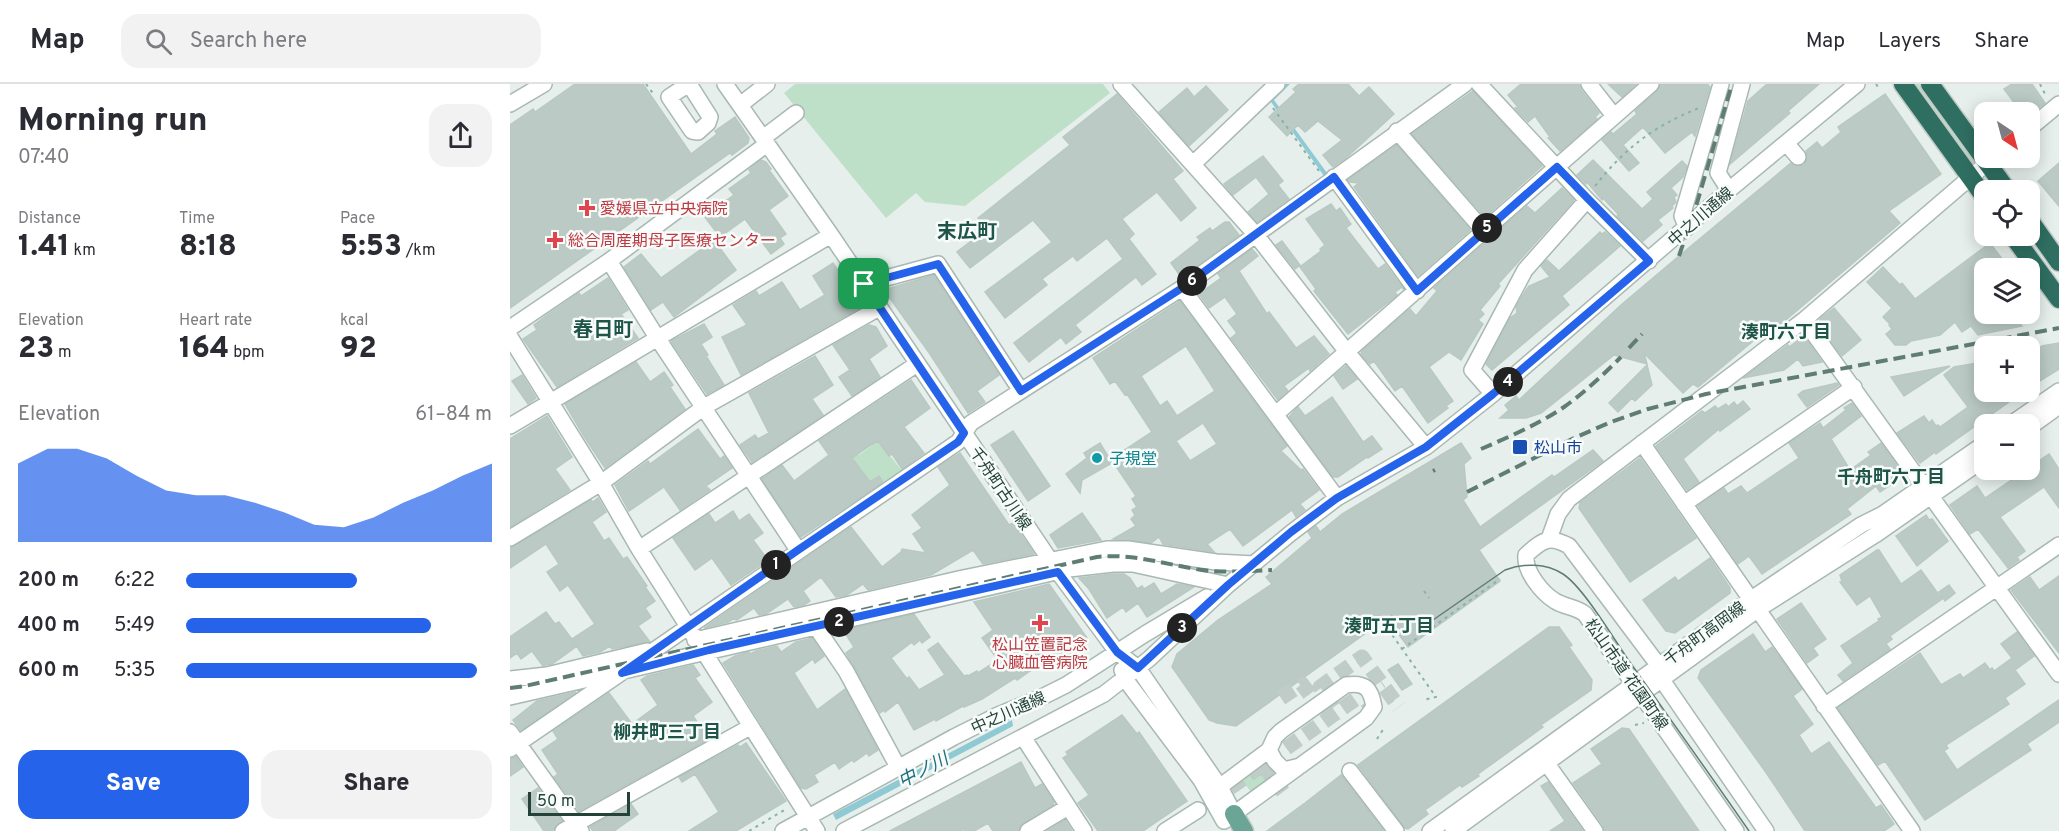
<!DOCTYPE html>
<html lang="en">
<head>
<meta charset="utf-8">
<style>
	body { margin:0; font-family:Overpass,"Noto Sans JP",sans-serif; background:#f2f2f3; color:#2b2b33; height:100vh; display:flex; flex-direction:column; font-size:22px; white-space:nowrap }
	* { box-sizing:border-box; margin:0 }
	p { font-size:20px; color:#7c7c81 }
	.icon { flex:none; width:33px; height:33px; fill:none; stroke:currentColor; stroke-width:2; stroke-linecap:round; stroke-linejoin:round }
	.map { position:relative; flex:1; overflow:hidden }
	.side { display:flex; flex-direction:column; background:#fff; width:510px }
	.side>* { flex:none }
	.needle { width:39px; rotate:144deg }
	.tools { position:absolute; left:1464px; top:18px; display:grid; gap:12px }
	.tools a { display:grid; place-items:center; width:66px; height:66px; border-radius:12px; background:#fff; box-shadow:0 3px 15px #0003; font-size:30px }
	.scale { position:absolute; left:18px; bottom:15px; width:102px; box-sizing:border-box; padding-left:6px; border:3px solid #24423a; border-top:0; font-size:16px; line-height:21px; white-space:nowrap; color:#24423a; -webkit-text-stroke:4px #f7fbf9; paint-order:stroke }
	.pin { position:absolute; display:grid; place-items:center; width:51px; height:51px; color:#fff; margin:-26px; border-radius:12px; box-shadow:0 3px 9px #0006 }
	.km { position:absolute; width:30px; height:30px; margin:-15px; border-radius:50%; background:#222; color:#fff; font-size:16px; line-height:30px; text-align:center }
	.round { display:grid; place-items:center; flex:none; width:63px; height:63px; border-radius:18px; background:#f2f2f3 }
	.head { display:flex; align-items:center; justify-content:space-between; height:102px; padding:0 18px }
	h1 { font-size:33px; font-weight:800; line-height:45px }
	.metrics { display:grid; grid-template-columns:repeat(3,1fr); gap:9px; height:102px; padding:6px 18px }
	.metrics div { display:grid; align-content:center }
	.metrics b { font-size:30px; font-weight:800 }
	.metrics small { font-size:16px; font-weight:400 }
	.metrics p { font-size:16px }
	.chart { height:168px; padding:12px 18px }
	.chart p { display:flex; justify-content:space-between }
	.chart svg { width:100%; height:108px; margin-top:6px; fill:#2563eb; opacity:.7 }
	.action { display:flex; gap:12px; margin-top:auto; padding:12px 18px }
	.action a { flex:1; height:69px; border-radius:18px; background:#2563eb; color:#fff; font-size:24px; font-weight:800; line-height:69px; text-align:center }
	.action a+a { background:#f2f2f3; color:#2b2b33 }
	ul { padding:0 18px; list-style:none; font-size:20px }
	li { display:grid; grid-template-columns:96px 72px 1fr; align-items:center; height:45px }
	li i { height:15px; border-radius:8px; background:#2563eb }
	header { display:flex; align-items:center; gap:36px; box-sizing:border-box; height:84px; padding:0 30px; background:#fff; border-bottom:2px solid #e1e1e2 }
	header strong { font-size:28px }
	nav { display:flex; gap:33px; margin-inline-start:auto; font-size:21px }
	.search { width:420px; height:54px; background:#f2f2f3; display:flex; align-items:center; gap:15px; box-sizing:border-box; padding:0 21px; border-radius:18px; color:#7c7c81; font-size:22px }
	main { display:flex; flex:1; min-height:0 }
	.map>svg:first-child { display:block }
</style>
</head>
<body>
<header>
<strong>Map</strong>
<div class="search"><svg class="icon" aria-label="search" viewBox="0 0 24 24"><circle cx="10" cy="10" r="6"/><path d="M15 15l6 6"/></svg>Search here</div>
<nav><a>Map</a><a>Layers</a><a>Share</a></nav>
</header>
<main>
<section class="side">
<div class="head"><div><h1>Morning run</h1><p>07:40</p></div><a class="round"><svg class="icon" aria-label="share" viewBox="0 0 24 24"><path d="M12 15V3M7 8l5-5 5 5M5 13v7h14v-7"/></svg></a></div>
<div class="metrics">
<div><p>Distance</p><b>1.41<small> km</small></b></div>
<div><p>Time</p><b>8:18</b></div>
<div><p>Pace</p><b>5:53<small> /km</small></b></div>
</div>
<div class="metrics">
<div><p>Elevation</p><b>23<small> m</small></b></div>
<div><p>Heart rate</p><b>164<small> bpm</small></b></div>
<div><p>kcal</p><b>92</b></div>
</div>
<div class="chart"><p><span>Elevation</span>61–84 m</p>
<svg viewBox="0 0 160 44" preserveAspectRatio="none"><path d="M0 44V12L10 6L20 6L30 10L40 17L50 23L60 25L70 25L80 28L90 32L100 37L110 38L120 34L130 28L140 23L150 17L160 12V44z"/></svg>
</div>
<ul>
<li><b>200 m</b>6:22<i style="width:56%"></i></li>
<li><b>400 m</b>5:49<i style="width:80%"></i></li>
<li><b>600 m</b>5:35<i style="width:95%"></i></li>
</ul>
<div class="action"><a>Save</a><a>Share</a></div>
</section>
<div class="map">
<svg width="1549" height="747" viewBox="0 0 1549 747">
	<rect width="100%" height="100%" fill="#e6efeb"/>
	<path fill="#bfe0c8" d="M285 0H593L600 9 455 122 415 118 406 109 376 134 274 9Z
		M1405 0H1409L1465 78 1463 80Z
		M368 357 394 389 377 402 369 392 360 398 342 373 348 369 349 371Z
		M750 681 757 682 762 692 741 708 731 695Z"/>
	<path fill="#8ec9d4" d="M774 0H780L764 16 817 89 814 92 759 15Z
		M502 636 503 642 326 736 323 730Z"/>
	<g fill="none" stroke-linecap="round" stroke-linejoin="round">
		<path stroke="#8ec9d4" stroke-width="4" d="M891 200 897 207"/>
	</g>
	<path fill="#bbcac4" stroke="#b8c9c2" stroke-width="1.5" fill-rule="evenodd" d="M65 0H133L181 70 207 50 205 47 225 33 239 54 238 59 222 71 220 69 0 224V41L23 25 25 28Z
		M789 0H838L849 12 859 3 884 30 836 74 823 83 813 71 832 56 808 37 795 48 788 41 777 52 759 33 786 8 783 5Z
		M1011 0H1069L1071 6 1089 29 1085 33 1087 35 1050 67 1038 54 1040 53 1025 32 1018 38 1005 24 1008 23 998 11Z
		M1098 0H1126L1112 13Z
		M1151 0H1197L1200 3 1185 52 1182 48 1155 69 1133 43 1113 61 1129 79 1119 87 1092 56 1101 48 1103 50 1127 30 1125 27 1147 7Z
		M1257 0H1309L1278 27 1280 29 1220 80 1238 17Z
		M1502 0H1522L1535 19 1523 28H1511L1494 5Z
		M696 2 718 26 679 62 649 28 677 4 684 13Z
		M963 7 1032 82 975 133 902 50Z
		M607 10 673 87 663 95 686 124 671 137 647 108 612 135 624 150 619 155 646 190 632 201 626 193 565 241 571 248 556 260 551 253 519 278 504 259 613 175 597 154 567 177 563 172 532 195 537 201 495 234 475 208 542 158 523 136 460 184 447 168 477 145 468 134 560 61 553 53Z
		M1375 10 1431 90 1379 127 1390 139 1264 246 1261 242 1188 303 1183 300 1173 309 1134 269 1137 280 1104 271 1031 329 1016 334H990L999 326 995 321 1006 312 1009 316 1111 221 1169 172 1281 79 1285 82 1294 81 1297 76 1296 67 1307 58 1312 64 1331 48 1328 43Z
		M887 61 960 146 908 192 844 103 849 99 840 98 838 96Z
		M753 72 773 97 768 101 779 115 747 138 738 128 759 110 746 93 723 111 714 100Z
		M251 76 256 78 261 85 259 86 278 112 259 126 276 150 270 154 274 160 261 170 235 135 210 153 194 132 224 111 219 105 241 89 239 86Z
		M1083 76 1132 125 1143 115 1137 108 1172 77 1177 82 1173 93 1161 104 1167 111 1164 113 1166 118 1162 122 1163 124 1148 136 1152 141 1133 157 1107 132 1108 130 1093 114 1092 116 1077 98 1076 100 1067 91Z
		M1549 79V122L1528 97Z
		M1052 104 1064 116 988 200 990 202 970 226 974 230 968 236 973 240 951 276 939 268 919 283 943 317 936 322 938 324 918 339 892 302 885 307 864 277 860 280 851 270 852 267 900 225 906 232 927 207 924 204 1017 122 1025 129Z
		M821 120 826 127 830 124 841 140 836 144 868 185 875 180 892 203 885 208 887 211 838 250 804 207 806 205 790 183 811 167 810 165 815 161 796 135Z
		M715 138H719L729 151 671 193 661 179 690 156 687 153 700 144 702 147Z
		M1090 148 1092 150 1095 148 1110 162 1052 212 1059 221 982 286 976 280 1000 234 1007 229 1006 223 1016 206 1019 202 1040 193 1031 182 1037 176 1049 187Z
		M204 156 226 186 164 233 153 218 141 226 114 183 131 170 151 194Z
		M772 157 790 181 785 185 766 161Z
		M1480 159 1499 184H1474V230H1503L1512 242 1468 251 1461 242 1452 248 1445 238 1430 251 1401 257 1396 261H1385L1376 250 1382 245 1379 241 1380 240 1373 233 1382 224 1357 198 1373 183 1390 201 1392 199 1405 215Z
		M742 165 748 172 729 187 753 224 757 230 759 228 786 264 804 252 819 270 800 287 799 284 774 302 778 307 768 316 721 254 727 249 718 237 727 230 715 213 699 224 689 210 711 194 708 190Z
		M323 179 351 223 231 291 212 253 237 241 223 221 246 207 249 212 272 198 290 226 315 211 303 192Z
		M424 191 489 291 467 307 475 318 458 329 420 270 374 206Z
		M98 194 118 226 111 230 128 254 47 303 13 255 27 246 24 241 37 231 69 209 71 212Z
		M670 217 777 362 771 367 791 386 793 385 809 406 790 420 795 426 786 433 782 426 733 462 720 445 697 460 704 468 653 460 649 453 641 459 603 455 626 442 621 435 625 431 622 426 627 423 622 415 626 412 601 375 642 348 617 310 615 311 605 297 600 300 583 274ZM676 262 705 307 667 332 657 317 650 322 631 292ZM693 339 707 360 680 377 666 357Z
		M1324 224 1351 256 1332 272 1309 241 1310 235Z
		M194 240 202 253 191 260 198 271 196 272 214 301 197 310 161 257Z
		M359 241 366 243 377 262 359 275 370 293 342 312 329 293 340 286 323 261Z
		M1294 252 1312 278 1293 282 1288 275 1274 286 1233 294 1278 261 1279 263Z
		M1549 259V285L1520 303V271L1532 262Z
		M305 272 323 301 302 315 313 331 242 378 230 361 245 351 248 355 259 349 239 309Z
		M126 278 140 298 154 288 163 301 160 303 175 325 95 384 75 354 55 320Z
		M1467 279 1474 290V308H1513L1426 370 1425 368 1410 379 1409 378 1387 349 1414 332 1419 339 1422 336 1426 342 1428 341 1430 343 1458 323 1434 291 1444 283Z
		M1137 281 1142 301 1125 317 1122 314 1108 328 1099 319Z
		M836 282 847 295 833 305 824 292Z
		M1440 282 1394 312 1381 293Z
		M12 291 26 314 18 320 2 297Z
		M401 296 420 324 394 343 414 369 392 385 382 370 379 372 368 357 361 361 342 374 360 398 369 392 373 398 291 453 252 395 272 381 284 397 319 371 309 357Z
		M1327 299 1329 301 1297 323 1288 311 1293 307Z
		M822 313 853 358 862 352 872 365 858 374 857 373 828 393H823L779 333 788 323 795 332Z
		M1233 317 1240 325 1210 347 1209 345 1173 375 1189 398 1177 406 1146 362 1192 327 1195 329 1205 322 1208 325 1216 320 1218 323 1224 318 1227 322Z
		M1342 319 1351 332 1321 355 1340 386 1361 371 1358 368 1371 359 1394 392 1370 408 1366 402 1337 425 1341 430 1252 490 1239 472 1228 480 1188 422 1214 404 1218 410 1231 402 1237 409 1289 374 1279 359 1310 339 1313 344 1336 326 1334 324Z
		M37 332 62 373 45 385 60 406 0 443V355Z
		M188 345 210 375 214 372 222 384 196 402 200 406 170 426 154 403 119 427 105 401 138 377 140 380Z
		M503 347 540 402 518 417 481 361Z
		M590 359 602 379 572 396 570 409 556 390 577 374 574 369Z
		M951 359 961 374 954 380 957 413 953 416 970 443 1042 391 1044 393 1083 366 1093 377 969 466 990 497 898 563 877 534 726 642 707 639 699 636 662 583 667 570 708 536 762 500 756 493 802 454 798 448 806 442 810 448 832 430Z
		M450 369 499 441 503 439 524 470 473 480 463 466 421 491 358 506 353 500 337 511 326 513 311 493 293 507 300 517 294 521 284 523 278 515 256 530 249 531 244 524 227 536 223 535 218 538 194 544 341 443 372 483 391 468 392 465 416 469 403 450 412 444 402 431 440 401 428 383Z
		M1539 370 1549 385V424L1534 403 1490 433 1515 467 1507 473 1509 476 1498 484 1468 445 1460 450 1440 421 1467 402 1475 414 1516 386H1520V383Z
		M1130 374 1186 454 1120 498 1069 424 1070 419Z
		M88 414 96 428 82 438 94 457 99 454 113 475 117 473 137 502 135 503 145 517 135 524 141 533 128 542 140 558 102 565 100 562 90 568 73 572 62 555 85 540 58 501 50 507 37 488 49 480 36 460 0 484V464L81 416 83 418Z
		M223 427 229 437 239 430 253 449 243 456 258 476 221 501 202 474 185 486 163 454 199 430 205 439Z
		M572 429 591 456 548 464 540 451Z
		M1416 431 1419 436 1422 435 1438 457 1407 482 1386 452Z
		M1367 466V468L1369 466 1391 500 1411 486 1432 515 1380 552 1382 555 1376 560 1380 565 1333 597 1328 591 1343 579 1331 562 1369 537 1368 535 1372 533 1360 512 1347 521 1330 498 1332 497 1330 491Z
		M1200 474 1220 504V509L1165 549 1156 547 1133 516 1165 493 1168 497Z
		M602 490H614L620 494 627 505 632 502 634 505 644 499 651 510 667 500 684 503 637 533 628 519 616 528 613 523 597 534 579 505 569 494Z
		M1549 492V569L1501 506 1520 493 1529 506Z
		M539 500 577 554 559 566 562 570 540 582 536 576 507 596 505 594 472 615 454 623 453 622 426 637 425 635 404 646 388 618 375 628 374 626 370 629 336 569 344 563 335 549 340 545 404 530 420 553 412 559 410 556 404 561 402 558 381 574 397 595 399 593 409 606 435 591 418 566 428 559 454 592 457 591 458 592 467 587 468 589 488 576 472 554 483 546 464 518Z
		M1439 501 1445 509 1435 517 1429 508Z
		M1291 519 1316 555 1303 564 1308 571 1297 579 1267 535Z
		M36 528 45 540 49 538 67 562 42 580 35 581 33 582 22 567 11 575 7 569 0 574V553Z
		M1039 543H1049L1062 561 1059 563 1082 596 1081 606 1031 641 1033 643 968 690 969 692 952 703 950 701 915 726 918 730 898 745 895 744 848 681Z
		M1507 548 1524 572 1505 586 1515 600 1495 614 1499 620 1436 661 1438 664 1434 667 1447 686 1549 616V638L1517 660 1521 666 1415 736 1375 677 1368 681 1328 624 1410 569 1431 601 1450 590 1453 594 1475 579 1480 586 1482 584 1484 587 1502 574 1491 560Z
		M1243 550 1255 568 1262 563 1292 605 1283 612 1303 640 1289 651 1301 670 1319 658 1366 724 1371 721 1384 740 1374 747H1295L1255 687 1188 594 1191 586Z
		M302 554 314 572 305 579 303 575 284 589 307 626 335 605 368 666 359 672 357 669 344 678 342 676 329 685 325 678 304 691 308 698 296 705 291 704 213 579 225 572 239 568 240 570 246 567 267 562 271 568 286 558Z
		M888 580 902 600 892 606 878 586Z
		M183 581 190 591 185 594 202 618 183 632 199 655 69 727 44 693 48 690 32 666 48 655 43 647 99 609 122 640 148 621 131 596 137 592Z
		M66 608 11 646 3 636 27 617Z
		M612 631 627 650 629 648 677 717 633 747H588L568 719 579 711 553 674 558 671 556 668Z
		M1112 644 1119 645 1189 747H1095L1093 741 1063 699 1092 680 1081 665Z
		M236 659 276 717 226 747H179L209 728 185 690 172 698 169 693 228 661 230 663Z
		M6 673 13 683 0 692V675Z
		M511 678 525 704 532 700 544 718 543 721 513 739 508 747H483L478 739 464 747H455L454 745 451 747H380Z
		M831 691 874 747H757L795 719Z
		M1038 698 1073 747H1040L1055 737 1031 702Z
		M28 704 52 737 42 747H34L12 715Z
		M121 720 128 730 104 747H83L80 743Z
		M555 736 562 747H537Z"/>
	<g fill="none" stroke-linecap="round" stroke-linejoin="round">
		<path stroke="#bfccc8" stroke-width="15" stroke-dasharray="15 8" stroke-linecap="butt" d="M771 614 792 600 809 623 817 617
			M824 623 810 603 852 573 889 623
			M855 628 880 611
			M753 681 773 708
			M720 704 871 597"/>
		<g stroke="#a8b8b2" stroke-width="18">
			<path id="minor" d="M179 0 159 13 182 47 188 48 198 39 200 33 179 0
				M215 0 321 151 548 488 607 568 628 584 710 703 724 730
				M611 0 746 151 837 268 916 363
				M969 0 1077 116 1139 177
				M1079 0 1104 32
				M0 20 34 0
				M230 21 257 0
				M1520 44 1549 20
				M887 47 974 147
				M253 54 286 29
				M1276 59 1288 73
				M683 80 767 0
				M824 93 907 207
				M1219 106 1208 89 1232 0
				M1177 144 1172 132 1211 0
				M99 177 148 255 288 466
				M354 200 428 180 511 307
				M672 204 827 414
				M1294 236 1549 590
				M0 244 99 177 257 60
				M0 253 91 399 129 465 307 747
				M983 310 962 286 1015 186 1077 116
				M766 330 1141 0
				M1501 340 1549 307
				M0 342 321 151
				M1520 343 1549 322
				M1132 359 1402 747
				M1174 420 1344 303
				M0 454 91 399 194 323 369 224
				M1039 455 1048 430 1059 415 1294 236 1483 74
				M129 465 407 280
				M306 543 336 587 388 683
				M185 556 453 494 597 465H618L706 478 744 480
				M612 586 615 595 691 696 714 737 856 634 864 623C861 605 856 598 836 601L771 647 765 653 759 666 700 710
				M0 595 37 591 137 567
				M0 613 559 485 603 480H623L718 501
				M1314 622 1549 461
				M0 648 71 747
				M513 653 574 747
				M0 665 448 358 461 339 672 204 955 0
				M759 666 765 677 774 686 790 682
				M1030 670 1085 747
				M840 687 886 747
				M53 747 240 643
				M273 747 444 653 488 631 532 613 556 601 635 550 697 513
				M334 747 594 610 639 575 718 501 781 449 827 414 916 363 983 310 1219 106 1347 0
				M518 747 558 723
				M655 747 688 726
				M920 747 1240 516 1351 441 1373 430 1474 360
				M943 747 1247 526 1365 451 1474 375
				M1226 747 1075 530C1066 523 1055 523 1045 517 1032 509 1014 487 1016 471 1032 456 1039 451 1059 462L1149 582 1152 596 1256 747"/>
		</g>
		<g stroke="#c2cac8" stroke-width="21">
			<path id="major" d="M724 730 734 747"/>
		</g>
		<g stroke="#c2cac8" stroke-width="21">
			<path id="highway" d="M1393 0 1474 112
				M1420 0 1497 106
				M1520 137 1549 178
				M1503 152 1549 215"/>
		</g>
		<path stroke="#86b3a5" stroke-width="2" stroke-dasharray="3 4.5" stroke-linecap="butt" d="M136 0 145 12
			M1366 0 1370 6
			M1530 0 1536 12
			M763 24 809 87
			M1085 102C1115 64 1144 42 1189 24
			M1520 112 1527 122
			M1468 126 1474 135
			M914 507 919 514
			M881 531 887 538
			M878 545 926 613 913 616
			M892 565 990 495
			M1125 641 1134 639
			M867 655 874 644
			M239 747 276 725"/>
		<use href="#minor" stroke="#fff" stroke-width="15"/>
		<use href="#major" stroke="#6aa596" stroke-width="18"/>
		<use href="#highway" stroke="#2f6f62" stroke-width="18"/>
		<path stroke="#5f7d75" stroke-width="1.5" d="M923 536 995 486C1014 479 1036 479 1053 490 1073 503 1102 552 1117 574 1158 632 1199 689 1239 747"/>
		<path stroke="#5f7d75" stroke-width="4" stroke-dasharray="12 6" stroke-linecap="butt" d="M1169 172 1187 119 1222 0
			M1119 264 1132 250
			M971 365C999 353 1029 340 1054 323 1075 308 1093 291 1111 273
			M923 387 925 386
			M957 408 1064 354 1101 338 1138 325 1196 310 1549 244
			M0 604 15 602 587 473C624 469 657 481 692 486 715 489 739 487 762 486"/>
	</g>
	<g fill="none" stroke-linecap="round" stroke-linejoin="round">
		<g stroke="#fff" stroke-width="12">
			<path id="route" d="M1047 83 1139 177 983 310 916 363 827 414 781 448 718 501 628 584 607 568 548 488 199 566 112 589 288 466 448 358 454 349 354 200 428 180 511 307 672 204 824 93 907 207Z"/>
		</g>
		<use href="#route" stroke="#2563eb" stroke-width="8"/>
	</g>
	<g fill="#e0444e" stroke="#f7fbf9" stroke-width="2">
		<path d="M74 115h6v6h6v6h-6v6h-6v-6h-6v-6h6z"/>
		<path d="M42 147h6v6h6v6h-6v6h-6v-6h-6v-6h6z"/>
		<path d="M527 530h6v6h6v6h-6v6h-6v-6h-6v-6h6z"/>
	</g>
	<rect fill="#1a4fb4" stroke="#f7fbf9" stroke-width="2" x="1002" y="355" width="16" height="16" rx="3"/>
	<circle fill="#0f9aa8" stroke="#f7fbf9" stroke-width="2" cx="587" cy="374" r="6"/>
	<g text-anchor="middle" stroke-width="5" stroke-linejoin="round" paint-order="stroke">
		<g font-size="16" fill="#be3a42" stroke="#f7fbf9" text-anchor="start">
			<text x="90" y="130">愛媛県立中央病院</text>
			<text x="58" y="162">総合周産期母子医療センター</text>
			<text x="530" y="566" text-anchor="middle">松山笠置記念<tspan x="530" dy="18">心臓血管病院</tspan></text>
		</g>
		<g font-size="16" fill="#24423a" stroke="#f7fbf9">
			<text transform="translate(1190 132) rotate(-41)" y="6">中之川通線</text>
			<text transform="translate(491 404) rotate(56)" y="6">千舟町古川線</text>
			<text transform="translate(1194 549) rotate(-36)" y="6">千舟町高岡線</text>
			<text transform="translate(1117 590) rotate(55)" y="6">松山市道 花園町線</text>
			<text transform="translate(498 628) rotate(-24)" y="6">中之川通線</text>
		</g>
		<g font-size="16" fill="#164399" stroke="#f7fbf9" text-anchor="start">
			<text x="1024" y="369">松山市</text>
		</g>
		<g font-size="16" fill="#0d838f" stroke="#f7fbf9" text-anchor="start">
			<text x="599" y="380">子規堂</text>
		</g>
		<g font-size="18" font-weight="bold" fill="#1f5548" stroke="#f7fbf9">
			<text x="1276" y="254">湊町六丁目</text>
			<text x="1381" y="399">千舟町六丁目</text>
			<text x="879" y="548">湊町五丁目</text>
			<text x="157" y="654">柳井町三丁目</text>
		</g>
		<g font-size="18" font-style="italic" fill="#1c6f80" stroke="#f7fbf9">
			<text transform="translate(413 686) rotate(-28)" y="6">中ノ川</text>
		</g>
		<g font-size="20" font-weight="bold" fill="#1f5548" stroke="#f7fbf9">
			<text x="457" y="154">末広町</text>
			<text x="93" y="252">春日町</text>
		</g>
	</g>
</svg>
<div class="tools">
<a><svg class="needle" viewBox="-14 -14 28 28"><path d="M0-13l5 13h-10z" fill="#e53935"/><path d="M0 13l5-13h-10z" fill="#7c7c81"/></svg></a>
<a><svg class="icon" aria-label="locate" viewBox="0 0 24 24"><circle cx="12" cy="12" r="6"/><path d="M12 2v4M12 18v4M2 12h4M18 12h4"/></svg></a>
<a><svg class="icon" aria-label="layers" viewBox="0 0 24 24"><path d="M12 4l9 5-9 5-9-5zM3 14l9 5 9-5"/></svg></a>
<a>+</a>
<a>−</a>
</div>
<div class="scale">50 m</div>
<div class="pin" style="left:354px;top:200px;background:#1e9e55"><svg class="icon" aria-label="arrive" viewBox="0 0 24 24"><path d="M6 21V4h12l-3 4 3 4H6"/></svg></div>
<b class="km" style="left:266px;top:481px">1</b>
<b class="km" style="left:329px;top:538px">2</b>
<b class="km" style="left:672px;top:544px">3</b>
<b class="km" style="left:998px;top:298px">4</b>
<b class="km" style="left:977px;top:144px">5</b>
<b class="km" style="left:682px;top:197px">6</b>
</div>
</main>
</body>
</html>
